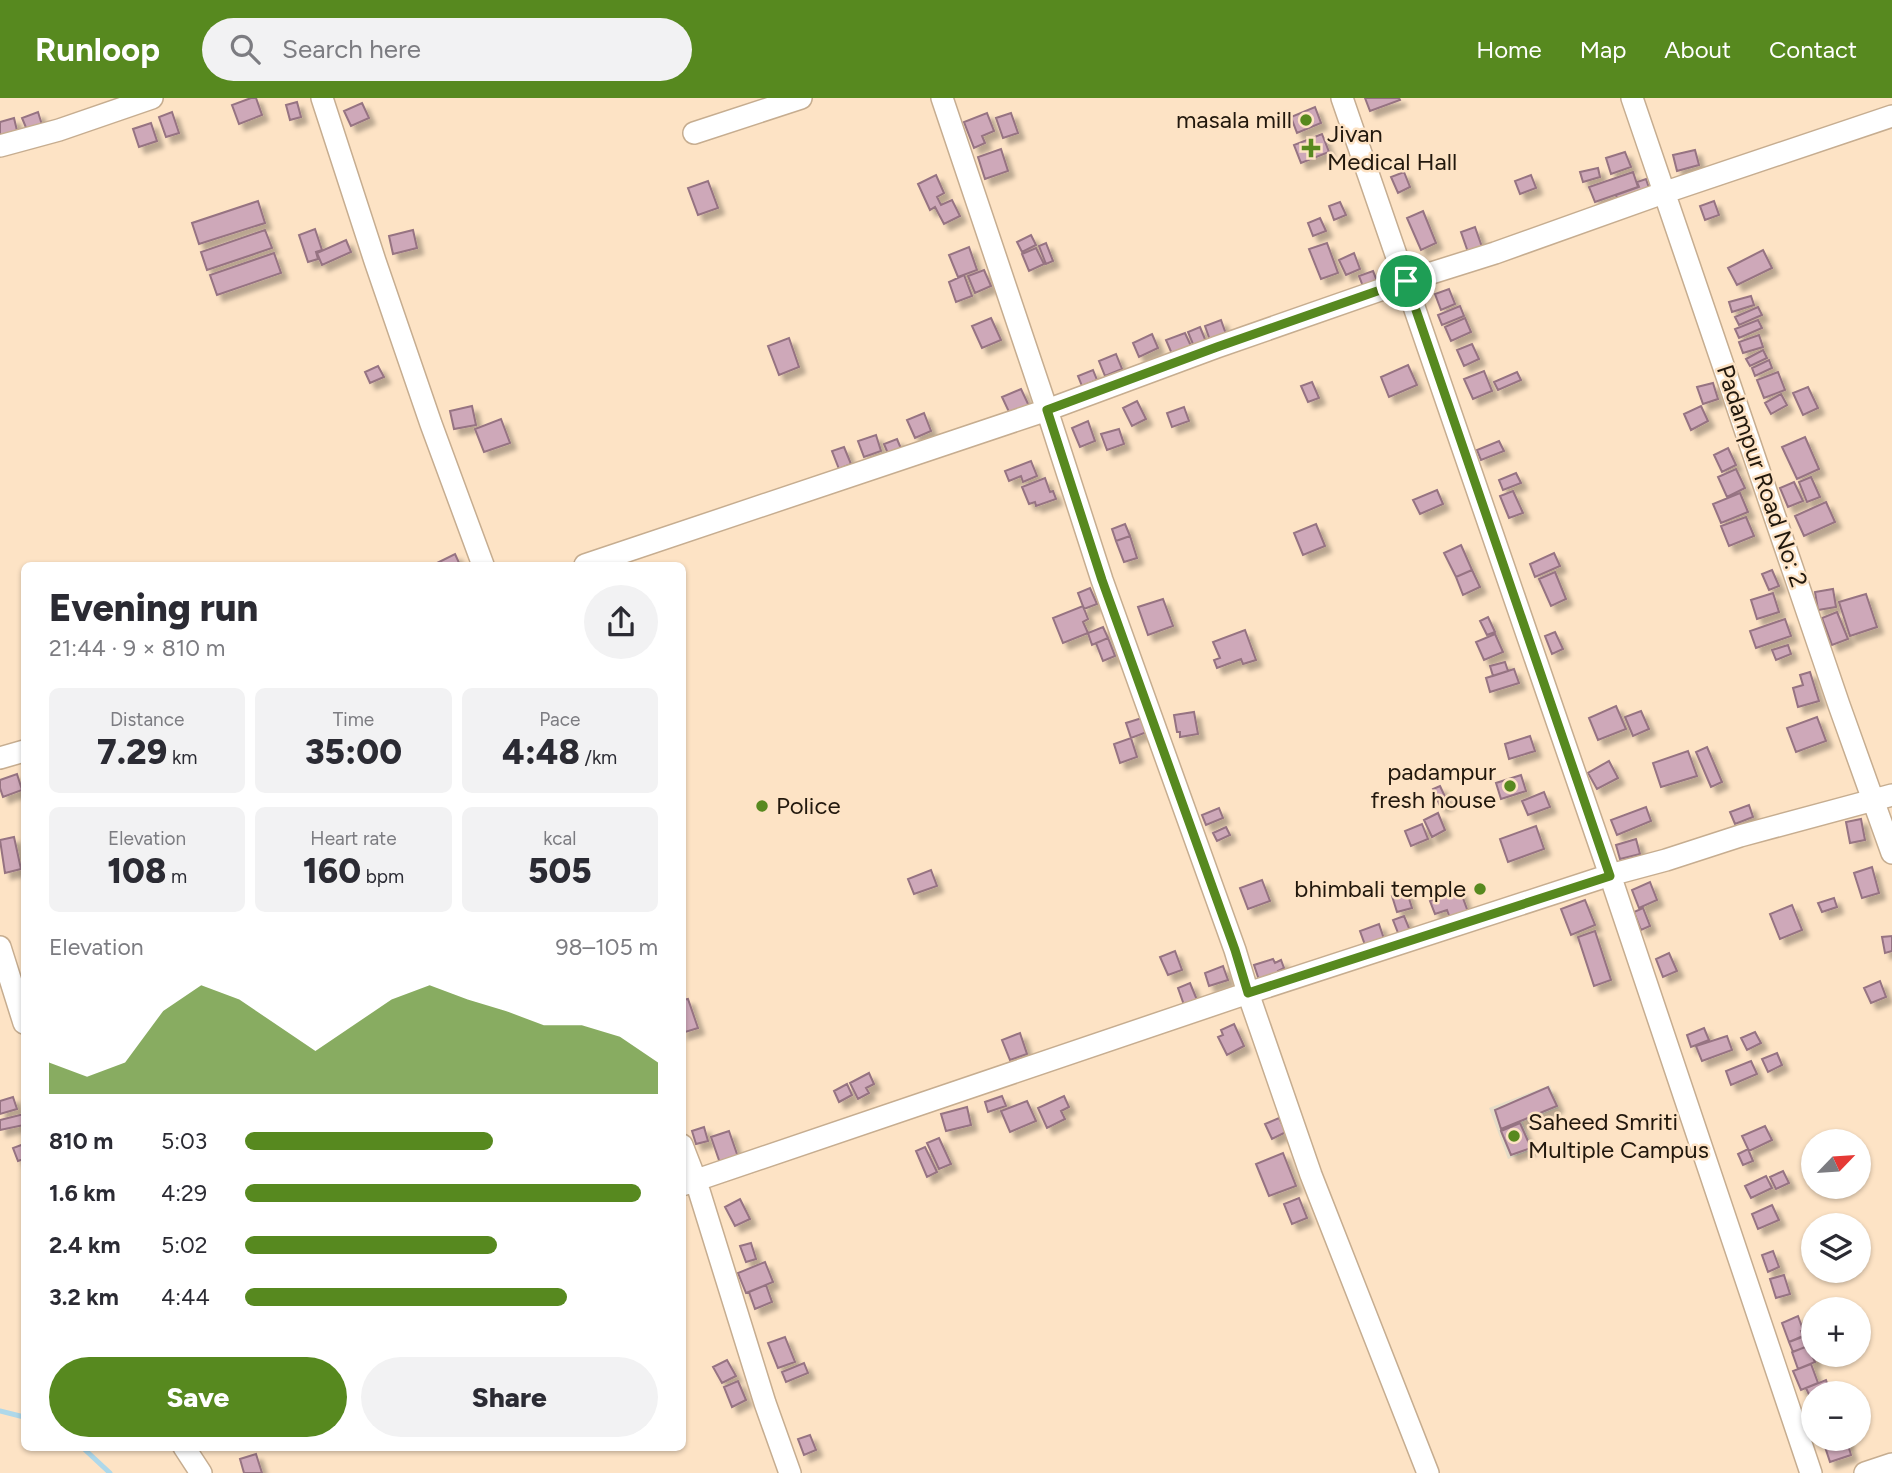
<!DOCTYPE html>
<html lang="en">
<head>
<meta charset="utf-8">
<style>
	body { margin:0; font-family:Figtree,sans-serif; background:#f2f2f3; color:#2b2b33; height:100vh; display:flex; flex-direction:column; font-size:26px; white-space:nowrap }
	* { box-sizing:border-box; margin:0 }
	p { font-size:23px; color:#7c7c81 }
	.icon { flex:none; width:38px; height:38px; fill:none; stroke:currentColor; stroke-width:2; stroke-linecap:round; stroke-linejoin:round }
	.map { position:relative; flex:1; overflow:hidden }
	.panel { position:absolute; left:21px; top:464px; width:665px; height:889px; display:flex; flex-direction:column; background:#fff; border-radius:10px; box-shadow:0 2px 5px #0004 }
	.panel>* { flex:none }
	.needle { width:46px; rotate:65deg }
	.fabs { position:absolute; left:1801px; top:1031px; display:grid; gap:14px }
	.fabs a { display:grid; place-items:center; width:70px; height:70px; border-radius:50%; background:#fff; box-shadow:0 2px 5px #0004; font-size:35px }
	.pin { position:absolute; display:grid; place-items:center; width:60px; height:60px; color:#fff; margin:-30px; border:4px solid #fff; border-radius:50%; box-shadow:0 2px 7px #0007 }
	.round { display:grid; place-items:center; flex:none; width:74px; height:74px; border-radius:37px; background:#f2f2f3 }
	.overview { display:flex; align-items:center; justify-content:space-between; height:119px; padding:0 28px }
	h1 { font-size:38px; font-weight:800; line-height:52px }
	.stats { display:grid; grid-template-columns:repeat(3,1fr); gap:10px; height:119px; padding:7px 28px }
	.stats div { display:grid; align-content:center; border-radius:10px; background:#f2f2f3; text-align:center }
	.stats b { font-size:35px; font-weight:800 }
	.stats small { font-size:19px; font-weight:400 }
	.stats p { font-size:19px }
	.chart { height:196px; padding:14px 28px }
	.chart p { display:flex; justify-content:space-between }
	.chart svg { width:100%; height:126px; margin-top:7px; fill:#57891f; opacity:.7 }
	.cta { display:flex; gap:14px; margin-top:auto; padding:14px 28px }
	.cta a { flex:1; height:80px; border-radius:42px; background:#57891f; color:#fff; font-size:28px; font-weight:800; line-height:80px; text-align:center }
	.cta a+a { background:#f2f2f3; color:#2b2b33 }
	ul { padding:0 28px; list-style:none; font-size:23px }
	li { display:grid; grid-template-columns:112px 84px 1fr; align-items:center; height:52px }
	li i { height:18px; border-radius:9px; background:#57891f }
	header { display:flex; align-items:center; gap:42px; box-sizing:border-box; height:98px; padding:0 35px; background:#57891f; color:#fff }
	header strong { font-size:33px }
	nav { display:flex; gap:38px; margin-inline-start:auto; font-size:24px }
	.search { width:490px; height:63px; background:#f2f2f3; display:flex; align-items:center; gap:18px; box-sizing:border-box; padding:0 24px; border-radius:38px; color:#7c7c81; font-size:26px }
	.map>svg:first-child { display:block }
</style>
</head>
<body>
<header>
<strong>Runloop</strong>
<div class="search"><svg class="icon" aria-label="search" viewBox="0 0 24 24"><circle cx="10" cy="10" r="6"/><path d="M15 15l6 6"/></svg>Search here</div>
<nav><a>Home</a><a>Map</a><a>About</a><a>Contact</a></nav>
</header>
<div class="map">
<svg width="1892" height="1375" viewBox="0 0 1892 1375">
	<defs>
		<filter id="shadow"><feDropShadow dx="6" dy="6" stdDeviation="2" flood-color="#0004"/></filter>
	</defs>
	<rect width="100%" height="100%" fill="#fde3c5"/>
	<path fill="#e6ddc8" d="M1550 987 1559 1010 1523 1024 1533 1052 1508 1061 1489 1010Z"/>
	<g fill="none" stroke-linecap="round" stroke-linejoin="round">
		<path stroke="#aed8ea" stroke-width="5" d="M0 1313 24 1319
			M82 1349 110 1375"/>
	</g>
	<path fill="#cea8b9" stroke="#967382" stroke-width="2" filter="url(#shadow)" d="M251 0H256L262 17 239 26 232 7Z
		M1365 0H1399L1400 2 1370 13Z
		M297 4 301 19 290 22 286 7Z
		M362 5 369 20 351 28 344 13Z
		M1315 9 1321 25 1297 35 1291 19Z
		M38 14 42 27 27 32 22 20Z
		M172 14 179 35 166 39 159 19Z
		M987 15 994 33 982 38 985 45 974 50 964 24Z
		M1011 15 1018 35 1003 40 996 20Z
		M14 20 18 37 0 42V24Z
		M151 25 157 43 139 49 133 31Z
		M1322 36 1329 54 1301 65 1294 47Z
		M1001 51 1008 73 985 81 978 59Z
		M1695 52 1699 67 1677 73 1673 57Z
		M1625 54 1631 69 1611 76 1606 60Z
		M1598 70 1600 79 1583 84 1580 74Z
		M1404 74 1410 89 1398 95 1391 79Z
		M1633 74 1638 89 1595 104 1589 89Z
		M936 77 944 95 937 99 941 107 952 102 960 118 944 126 935 109 930 112 918 86Z
		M1531 77 1536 90 1520 96 1515 83Z
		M1646 81 1651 96 1620 108 1616 97 1639 89 1637 84Z
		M708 83 718 110 698 117 688 90Z
		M258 103 265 125 199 146 192 125Z
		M1714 103 1719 117 1705 122 1700 108Z
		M1340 104 1346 117 1334 122 1329 108Z
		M1423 113 1436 145 1421 152 1407 120Z
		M1320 120 1326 133 1313 138 1308 125Z
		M1475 129 1483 152 1469 157 1461 134Z
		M315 131 322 152 316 154 318 161 308 164 299 137Z
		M265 132 272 150 207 172 201 154Z
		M413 132 417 150 393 156 389 138Z
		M1031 137 1036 147 1022 154 1017 144Z
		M346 142 351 154 322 167 317 155Z
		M1046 145 1053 163 1046 166 1039 148Z
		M1327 145 1338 175 1321 181 1309 151Z
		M969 149 977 172 958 179 949 157Z
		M1036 150 1044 166 1029 173 1022 156Z
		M1763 152 1772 170 1737 187 1728 170Z
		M274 155 281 175 217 197 210 177Z
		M1354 155 1360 171 1346 177 1339 162Z
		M984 172 991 188 975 195 968 178Z
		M1373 173 1380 190 1366 196 1359 178Z
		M964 177 972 198 956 204 949 184Z
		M1449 191 1455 206 1441 212 1435 196Z
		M1751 198 1754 207 1732 214 1729 204Z
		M1460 208 1464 218 1442 227 1438 217Z
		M1758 209 1762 217 1739 227 1735 219Z
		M991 220 1001 242 982 250 972 228Z
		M1465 220 1471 234 1451 243 1445 229Z
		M1221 222 1227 239 1211 245 1205 228Z
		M1758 222 1762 230 1739 240 1735 231Z
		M1200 229 1207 246 1195 251 1188 234Z
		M1185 235 1191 248 1172 256 1166 242Z
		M1152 236 1158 250 1139 259 1133 245Z
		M1759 237 1763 249 1743 255 1739 244Z
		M789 240 799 269 779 277 768 248Z
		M1472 246 1479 261 1464 268 1457 252Z
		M1763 252 1767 260 1750 268 1746 261Z
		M1116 256 1122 271 1105 278 1099 263Z
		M1769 262 1772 270 1755 278 1752 270Z
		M1408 267 1417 287 1389 299 1381 279Z
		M378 268 384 279 370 285 365 274Z
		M1093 272 1097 282 1082 288 1078 278Z
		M1484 273 1492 293 1473 301 1464 281Z
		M1517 274 1521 282 1498 292 1494 284Z
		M1778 274 1785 292 1764 300 1757 282Z
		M1312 284 1319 300 1308 304 1301 288Z
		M1713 285 1718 301 1703 306 1697 289Z
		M1808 289 1818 310 1803 317 1793 295Z
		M1021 291 1029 308 1010 316 1002 299Z
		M1781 296 1787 307 1771 316 1765 305Z
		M1137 303 1146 321 1132 328 1123 310Z
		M472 308 476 327 454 331 450 313Z
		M1701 308 1708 323 1691 332 1684 316Z
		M1184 309 1189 323 1172 329 1167 315Z
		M924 315 931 333 915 340 907 322Z
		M501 321 510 345 484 354 475 331Z
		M1088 323 1095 343 1080 349 1072 330Z
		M1119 331 1124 346 1107 352 1101 336Z
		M876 337 881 353 864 359 858 343Z
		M1805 339 1819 371 1797 381 1782 349Z
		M897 341 902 353 889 358 884 346Z
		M1499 343 1504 353 1481 362 1477 352Z
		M844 349 851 366 839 371 832 353Z
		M1728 350 1736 367 1722 374 1714 357Z
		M1031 363 1037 378 1023 384 1021 378 1009 383 1005 373Z
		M1736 371 1745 390 1727 399 1718 379Z
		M1516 375 1521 385 1503 392 1499 382Z
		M1811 379 1820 399 1807 404 1799 384Z
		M1045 380 1050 394 1053 393 1056 401 1036 408 1035 404 1029 406 1022 389Z
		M1794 384 1803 403 1788 409 1780 390Z
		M1437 392 1443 406 1420 416 1413 402Z
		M1513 393 1523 415 1509 420 1500 398Z
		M1740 395 1748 414 1721 425 1713 406Z
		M1826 404 1835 424 1804 438 1795 418Z
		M1746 419 1754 438 1729 448 1721 428Z
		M1125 426 1130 438 1116 443 1112 431Z
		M1316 426 1325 448 1303 457 1294 435Z
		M1130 438 1137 460 1124 464 1116 443Z
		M1461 447 1472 472 1456 479 1444 455Z
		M1554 455 1560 468 1535 479 1530 466Z
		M455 456 460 467H433Z
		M1472 472 1480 489 1463 497 1456 479Z
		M1772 472 1779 488 1769 492 1762 476Z
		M1555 474 1566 501 1551 508 1539 481Z
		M1090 490 1097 506 1084 511 1078 495Z
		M1833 491 1836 509 1818 512 1815 494Z
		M1773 495 1779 514 1757 521 1751 502Z
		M1866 496 1877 529 1850 538 1839 504Z
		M1163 501 1173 528 1148 537 1138 509Z
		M1083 508 1088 521 1083 524 1088 535 1063 545 1053 520Z
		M1837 514 1848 541 1832 547 1822 520Z
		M1488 519 1495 534 1487 537 1480 523Z
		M1785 521 1791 538 1756 550 1750 533Z
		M1103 529 1108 540 1092 547 1088 535Z
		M1245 532 1256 562 1243 566 1241 561 1217 570 1214 562 1220 560 1213 544Z
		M1555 534 1563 551 1552 556 1545 538Z
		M1495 536 1503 554 1484 562 1476 544Z
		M1108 540 1115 558 1103 563 1096 545Z
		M1788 547 1791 556 1776 562 1772 552Z
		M1505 564 1508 573 1493 578 1490 568Z
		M1514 571 1519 585 1490 594 1486 580Z
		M1810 574 1819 603 1798 609 1793 590 1803 587 1800 577Z
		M1616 608 1626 631 1598 642 1589 620Z
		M1641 613 1649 631 1633 638 1625 619Z
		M1194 614 1198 636 1180 639V634H1177L1174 617Z
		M1817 619 1826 643 1796 654 1787 630Z
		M1142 620 1147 634 1131 640 1126 625Z
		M1530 638 1535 653 1509 661 1505 646Z
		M1131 640 1137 659 1120 665 1114 646Z
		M1707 649 1722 684 1711 689 1696 654Z
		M1688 653 1697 678 1661 689 1653 665Z
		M1609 663 1618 680 1597 691 1588 675Z
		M17 676 22 692 3 699 0 690V682Z
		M1521 677 1526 693 1501 701 1496 685Z
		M1440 688 1448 705 1440 708 1433 691Z
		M1544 694 1550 709 1528 717 1522 703Z
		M1749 707 1753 719 1735 726 1730 714Z
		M1646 709 1651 723 1617 737 1611 722Z
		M1219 710 1223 720 1206 727 1202 717Z
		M1438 715 1445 732 1432 739 1424 722Z
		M1861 721 1865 742 1850 745 1846 724Z
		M1422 726 1428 741 1411 748 1405 733Z
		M1536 728 1544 751 1508 764 1500 741Z
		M1226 729 1230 737 1217 743 1213 735Z
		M14 739 21 771 5 775 0 742Z
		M1636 741 1640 756 1620 761 1616 747Z
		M1872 769 1879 795 1862 800 1854 775Z
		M931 772 937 788 914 796 908 781Z
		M1262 782 1270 803 1248 811 1240 790Z
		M1650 784 1657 802 1639 810 1632 792Z
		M1460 792 1468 814 1450 820 1447 812 1435 816 1430 803Z
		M1407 794 1412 810 1397 814 1392 798Z
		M1834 800 1837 809 1822 814 1818 805Z
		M1585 802 1595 827 1571 837 1561 811Z
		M1792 807 1802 832 1780 841 1770 816Z
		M1643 810 1650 828 1641 832 1634 814Z
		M1404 818 1411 835 1400 840 1393 822Z
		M1379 826 1384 841 1365 847 1360 833Z
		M1595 833 1611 882 1594 888 1578 839Z
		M1892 838V853L1885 855 1882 839Z
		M1175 853 1182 872 1168 877 1160 859Z
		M1669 855 1677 873 1663 879 1656 861Z
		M1273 861 1275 865 1281 862 1284 870 1278 873 1280 879 1260 885 1254 867Z
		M1223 868 1228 882 1209 888 1205 875Z
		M1880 883 1886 899 1871 905 1864 890Z
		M1190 885 1197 902 1184 907 1178 890Z
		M688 901 698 930 682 935V902Z
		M1234 926 1244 948 1227 957 1218 939 1223 937 1221 932Z
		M1704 930 1709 942 1691 949 1687 937Z
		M1755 934 1761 945 1747 952 1741 940Z
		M1020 935 1027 956 1010 962 1002 942Z
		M1727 938 1732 952 1702 963 1696 948Z
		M1777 955 1782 967 1768 974 1762 961Z
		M1751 963 1757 976 1731 987 1726 973Z
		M869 975 874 986 866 990 869 995 858 1001 850 985Z
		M847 986 852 997 839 1004 834 993Z
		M1548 989 1557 1008 1501 1031 1495 1012Z
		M1002 998 1006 1008 988 1014 985 1004Z
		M1064 998 1069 1009 1061 1013 1065 1021 1047 1030 1038 1010Z
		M13 999 17 1011 0 1016V1003Z
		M1027 1003 1036 1023 1010 1034 1001 1013Z
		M967 1009 971 1027 946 1033 941 1016Z
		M24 1016V1027L0 1032V1022Z
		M1279 1020 1286 1034 1272 1041 1265 1026Z
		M1520 1025 1531 1050 1511 1057 1501 1033Z
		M1765 1028 1772 1042 1749 1053 1742 1038Z
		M704 1029 708 1043 696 1046 692 1033Z
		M729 1033 738 1059 720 1065 711 1039Z
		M939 1040 951 1066 939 1071 927 1045Z
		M24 1046V1061L18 1063 13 1050Z
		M925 1049 937 1074 927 1079 916 1053Z
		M1748 1051 1753 1063 1743 1067 1738 1056Z
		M1283 1055 1296 1088 1269 1098 1256 1066Z
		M1783 1073 1789 1085 1776 1091 1770 1079Z
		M1766 1078 1772 1090 1751 1100 1745 1088Z
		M1299 1100 1307 1120 1292 1126 1284 1106Z
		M740 1101 750 1121 735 1128 725 1109Z
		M1772 1107 1779 1122 1758 1131 1752 1116Z
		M751 1145 756 1161 746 1164 740 1148Z
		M1773 1153 1779 1169 1768 1174 1762 1157Z
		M765 1164 773 1184 746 1195 738 1175Z
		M1784 1177 1790 1196 1776 1200 1770 1181Z
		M766 1187 772 1204 755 1211 749 1194Z
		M1798 1218 1803 1232 1801 1233 1803 1238 1789 1244 1782 1225Z
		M1805 1238 1808 1248 1793 1254 1789 1244Z
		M785 1239 795 1264 778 1270 768 1245Z
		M1808 1248 1815 1264 1798 1271 1792 1254Z
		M727 1262 736 1278 722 1285 713 1269Z
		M804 1265 808 1275 786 1284 782 1274Z
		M1811 1266 1818 1285 1801 1292 1793 1273Z
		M1826 1282 1830 1294 1813 1295V1301H1811L1806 1290Z
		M738 1283 746 1302 732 1309 724 1289Z
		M810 1337 816 1352 804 1357 798 1341Z
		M1842 1340H1846L1851 1357 1830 1364 1824 1346Z
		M256 1356 262 1375H244L240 1361Z"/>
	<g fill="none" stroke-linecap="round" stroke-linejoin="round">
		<g stroke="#c6ad90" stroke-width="24">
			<path id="minor" d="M322 0 375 163 431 326 483 467
				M942 0 1047 312 1102 482 1235 852 1248 895 1311 1077 1428 1375
				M1342 0 1610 777 1811 1375
				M1632 0 1839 607 1892 755
				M694 35 801 0
				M0 48 59 32 152 0
				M585 467 1047 312 1217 249 1406 183 1495 155 1666 94 1892 18
				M0 660 24 653
				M0 849 24 925
				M682 1047 696 1083 765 1305 790 1375
				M682 1087 1248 895 1610 777 1666 762 1740 738 1892 697
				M184 1349 201 1375
				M1865 1375 1892 1366"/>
		</g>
		<use href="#minor" stroke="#fff" stroke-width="21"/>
	</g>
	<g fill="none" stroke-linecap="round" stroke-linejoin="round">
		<g stroke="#fff" stroke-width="14">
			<path id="route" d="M1406 183 1610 778 1248 895 1235 852 1102 482 1047 312 1217 249Z"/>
		</g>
		<use href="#route" stroke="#57891f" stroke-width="9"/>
	</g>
	<g fill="#57891f" stroke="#fde3c5" stroke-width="2.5">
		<circle cx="1306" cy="22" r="7"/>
		<path d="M1307.5 39.5h7v7h7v7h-7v7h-7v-7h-7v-7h7z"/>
		<circle cx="1510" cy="688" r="7"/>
		<circle cx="762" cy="708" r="7"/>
		<circle cx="1480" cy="791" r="7"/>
		<circle cx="1514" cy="1038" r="7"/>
	</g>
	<g text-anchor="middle" stroke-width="5" stroke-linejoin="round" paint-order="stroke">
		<g font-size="24" fill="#22180d" stroke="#fde3c5" text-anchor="end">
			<text x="1292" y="30">masala mill</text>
			<text x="1327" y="44" text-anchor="start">Jivan<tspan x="1327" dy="28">Medical Hall</tspan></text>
			<text x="1496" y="682">padampur<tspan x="1496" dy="28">fresh house</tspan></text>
			<text x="776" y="716" text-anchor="start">Police</text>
			<text x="1466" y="799">bhimbali temple</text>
			<text x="1528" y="1032" text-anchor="start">Saheed Smriti<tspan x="1528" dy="28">Multiple Campus</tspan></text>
		</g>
		<g font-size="24" fill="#22180d" stroke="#fde3c5">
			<text transform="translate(1762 378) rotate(71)" y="8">Padampur Road No: 2</text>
		</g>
	</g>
</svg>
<div class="fabs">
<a><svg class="needle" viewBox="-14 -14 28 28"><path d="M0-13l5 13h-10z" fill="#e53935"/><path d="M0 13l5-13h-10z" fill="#7c7c81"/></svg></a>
<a><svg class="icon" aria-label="layers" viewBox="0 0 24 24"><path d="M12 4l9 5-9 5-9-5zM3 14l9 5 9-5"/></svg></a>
<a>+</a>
<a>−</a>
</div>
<div class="pin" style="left:1406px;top:183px;background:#1e9e55"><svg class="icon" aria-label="arrive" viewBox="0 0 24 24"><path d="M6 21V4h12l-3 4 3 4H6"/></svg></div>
<section class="panel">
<div class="overview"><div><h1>Evening run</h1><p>21:44 · 9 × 810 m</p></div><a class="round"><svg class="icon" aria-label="share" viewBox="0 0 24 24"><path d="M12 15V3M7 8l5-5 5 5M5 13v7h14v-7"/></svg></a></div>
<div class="stats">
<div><p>Distance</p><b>7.29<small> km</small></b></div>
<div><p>Time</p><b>35:00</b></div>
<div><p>Pace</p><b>4:48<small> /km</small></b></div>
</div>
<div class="stats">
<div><p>Elevation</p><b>108<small> m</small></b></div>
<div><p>Heart rate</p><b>160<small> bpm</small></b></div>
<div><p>kcal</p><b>505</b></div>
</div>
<div class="chart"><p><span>Elevation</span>98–105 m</p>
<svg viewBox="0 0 160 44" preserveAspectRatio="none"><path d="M0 44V33L10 38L20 33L30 15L40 6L50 11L60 20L70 29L80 20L90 11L100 6L110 11L120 15L130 20L140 20L150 24L160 33V44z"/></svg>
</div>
<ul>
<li><b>810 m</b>5:03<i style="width:60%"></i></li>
<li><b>1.6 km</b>4:29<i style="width:96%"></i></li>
<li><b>2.4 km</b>5:02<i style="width:61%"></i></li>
<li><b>3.2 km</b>4:44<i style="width:78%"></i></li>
</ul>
<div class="cta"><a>Save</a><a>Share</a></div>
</section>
</div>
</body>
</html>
